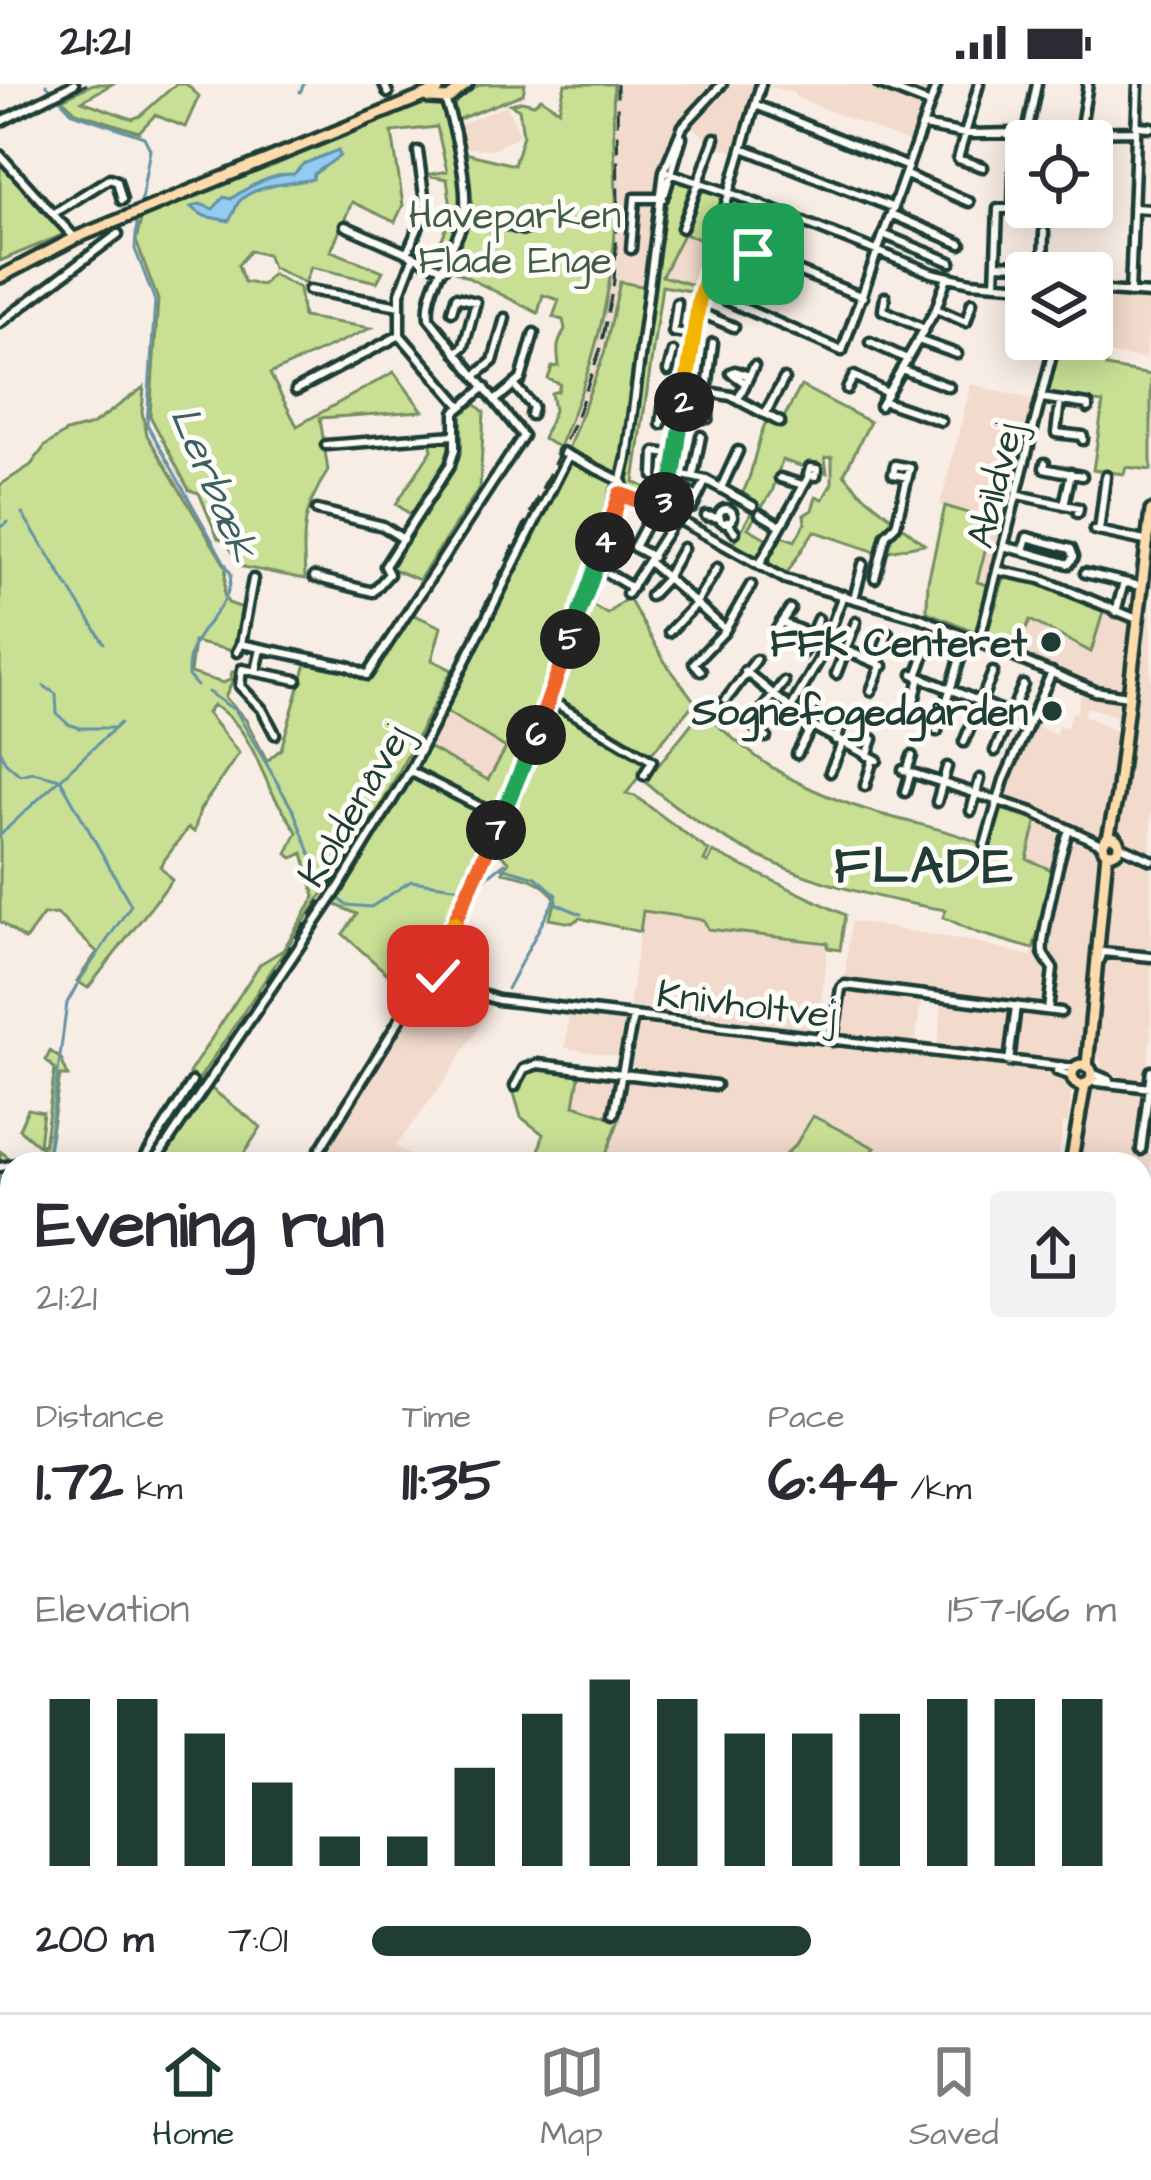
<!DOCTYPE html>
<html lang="en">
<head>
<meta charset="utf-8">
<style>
	body { margin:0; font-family:"Architects Daughter",sans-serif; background:#f2f2f3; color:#2b2b33; height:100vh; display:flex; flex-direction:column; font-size:45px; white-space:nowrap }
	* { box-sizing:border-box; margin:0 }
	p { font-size:39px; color:#7c7c81 }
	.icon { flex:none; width:66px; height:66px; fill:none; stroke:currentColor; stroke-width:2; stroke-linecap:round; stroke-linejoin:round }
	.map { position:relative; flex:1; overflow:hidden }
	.details { position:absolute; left:0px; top:1068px; width:1152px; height:861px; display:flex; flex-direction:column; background:#fff; border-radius:36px 36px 0 0; box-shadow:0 6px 30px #0003 }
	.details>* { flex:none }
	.tools { position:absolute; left:1005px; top:36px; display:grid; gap:24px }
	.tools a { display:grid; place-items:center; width:108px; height:108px; border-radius:12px; background:#fff; box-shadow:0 6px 30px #0003; font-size:60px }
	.pin { position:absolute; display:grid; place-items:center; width:102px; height:102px; color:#fff; margin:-51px; border-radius:24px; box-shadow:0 6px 18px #0006 }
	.km { position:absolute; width:60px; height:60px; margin:-30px; border-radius:50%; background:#222; color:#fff; font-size:33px; line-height:60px; text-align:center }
	.round { display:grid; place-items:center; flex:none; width:126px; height:126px; border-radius:12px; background:#f2f2f3 }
	.head { display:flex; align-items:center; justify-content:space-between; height:204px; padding:0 36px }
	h1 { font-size:66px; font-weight:800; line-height:90px }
	.stats { display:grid; grid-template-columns:repeat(3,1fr); gap:18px; height:204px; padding:12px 36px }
	.stats div { display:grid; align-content:center }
	.stats b { font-size:60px; font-weight:800 }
	.stats small { font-size:33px; font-weight:400 }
	.stats p { font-size:33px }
	.chart { height:336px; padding:24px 36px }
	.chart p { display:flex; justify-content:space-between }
	.chart svg { width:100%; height:216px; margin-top:12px; stroke:#1f3d34; stroke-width:6 }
	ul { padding:0 36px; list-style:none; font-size:39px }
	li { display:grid; grid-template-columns:192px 144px 1fr; align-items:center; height:90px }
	li i { height:30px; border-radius:15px; background:#1f3d34 }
	.status { display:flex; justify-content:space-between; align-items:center; height:84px; padding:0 60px; background:#fff; direction:ltr }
	.status svg { height:33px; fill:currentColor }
	.tab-bar { display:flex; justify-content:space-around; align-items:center; height:168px; border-top:3px solid #e1e1e2; background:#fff; font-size:33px; color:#7c7c81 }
	.tab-bar a { display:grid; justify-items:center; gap:6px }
	.tab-bar .current { color:#1f3d34 }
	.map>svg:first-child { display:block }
</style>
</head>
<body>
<div class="status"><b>21:21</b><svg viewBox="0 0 49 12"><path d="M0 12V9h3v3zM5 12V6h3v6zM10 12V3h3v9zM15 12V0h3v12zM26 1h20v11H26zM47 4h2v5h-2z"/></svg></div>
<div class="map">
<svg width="1151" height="1928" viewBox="0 0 1151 1928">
	<rect width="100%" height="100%" fill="#f8ede4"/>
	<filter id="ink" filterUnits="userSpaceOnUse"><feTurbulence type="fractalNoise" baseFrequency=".00833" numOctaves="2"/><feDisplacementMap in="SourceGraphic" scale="24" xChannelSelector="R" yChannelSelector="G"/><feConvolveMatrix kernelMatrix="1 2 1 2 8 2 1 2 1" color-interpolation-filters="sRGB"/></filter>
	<g filter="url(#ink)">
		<path fill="#f2dbcd" d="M614 0H717L692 26 667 68 647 203 619 199 591 311 421 662 339 795 151 1080H146L381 722 416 660 559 371 583 308 606 221 616 131Z
			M730 0H757L738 68 714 62 692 41Z
			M932 0 912 60 795 13 794 9 763 1Z
			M507 21 520 51 495 65 460 64 457 42Z
			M683 150 713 158 700 203 662 193Z
			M1092 211 1151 215 1146 275 1060 264 1062 255H1092Z
			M971 300 1038 317 1028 357 1011 353 1009 363 1025 369 978 554 923 531 926 495 943 423 940 422Z
			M1105 525 1135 536 1126 608 1096 604 1015 570 1030 536 1090 568Z
			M1151 525V772L1127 759 1118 747V734L1143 538Z
			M1082 604 1125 616 1123 634 1087 623 1084 631 1120 650 1110 733 1107 745 1100 751 1076 747 1001 712 1031 639 1055 651 1059 641 1067 644 1072 628 1077 629Z
			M446 628 507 663 489 697 425 663 427 657 431 658Z
			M1037 735 1095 762 1103 772 1087 918 1079 971 1073 978 1064 981 1013 974 1007 969 1003 972 937 964 943 910 922 908 915 961 838 952 851 837 975 858 1031 872 1055 788 1026 775Z
			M1124 771 1151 778V871L1107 865 1104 856 1111 789 1114 777Z
			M642 827 704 836 708 845 828 861 817 950 629 927Z
			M1108 870 1151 875V953L1146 995 1142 997 1102 988 1100 976 1092 971 1098 899 1103 872Z
			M434 896 493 919 447 994 396 1062 421 1080H318L426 897Z
			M569 928 1057 988 1072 1005 1068 1039H1063L1059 1070 1061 1080H871L866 1076 874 1068 796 1060 776 1080H623L606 1070 614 1046 573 1022 581 982 610 986 621 982 623 973 565 964Z
			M1098 1002 1143 1008 1138 1061 1144 1064 1151 1017V1066H1145L1151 1069V1171H1145L1140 1200V1080H1075L1085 1010Z"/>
		<path fill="#c8df94" stroke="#748e64" stroke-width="3" d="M93 0H112L82 17 132 35 140 32 176 0H186L199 12 185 43 155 31 139 48 76 28 62 15Z
			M482 0H525L523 10 457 36 454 19 459 10Z
			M565 0H614C611 43 617 87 616 130 613 213 592 288 559 363L543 355 554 326 551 309 558 307 560 300 548 295 552 283 559 282C557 263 556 263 565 245L563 236 553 233 559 216 543 211 538 229 449 184 471 132 461 68 514 81 523 51 519 25 510 20 522 17 534 20 541 14 559 26Z
			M430 16 446 25 463 121 462 138 444 176 434 173 452 131 447 95 426 91 447 87 437 43 392 48 403 121 395 138 352 118 331 167 383 187 377 198 311 183 305 199 272 183 267 170 250 167 238 181 244 198 262 201 272 190 299 204 303 233 371 244 270 290 297 342 394 288 423 327 320 334 328 387C301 427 303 449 305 495L243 483 225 457 218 454 199 409 189 406 150 332 158 216 136 157 142 131 391 29Z
			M0 72 67 149 0 177Z
			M674 94 694 101 677 147 684 149 700 102 723 110 725 116 713 158 683 150 662 192 700 203 696 216V208L662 202 634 398 663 412 659 421 628 408 625 392 670 98Z
			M620 198 647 203 618 393 567 368 604 270Z
			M1057 264 1107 270 1106 283 1151 291V386L1126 383 1124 390 1093 386 1103 319 1046 312Z
			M801 302 870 338 844 390 860 408 924 460 879 469 814 447 785 492 763 480 779 451 795 457 805 439 804 431 812 426 816 413 823 415 832 399V373L825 374 827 389 809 382 799 399 804 383 782 376 772 408 748 444 769 456 777 444 759 478 732 463 755 422 740 413C755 391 753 361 768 334L782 337Z
			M144 303 142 328 147 351 226 483 224 511 228 519 243 524 234 567 194 558 190 589 223 599 230 596 232 588H237L225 613 246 636 267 677 281 665 307 576 352 585 366 594 410 529 441 543 432 576 452 586 381 722 199 995 189 989 260 880 283 866 315 813 303 769 293 774 287 770 297 748C290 736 282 726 276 715 256 680 250 642 213 621L207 629 239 669 200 726 194 748 188 744 160 782 172 796 88 904 77 897 97 868 57 830 43 831 25 856 0 837V401L31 381 45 362 66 348 92 341Z
			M473 318 484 328 480 403 419 496 388 483 417 435 396 420 432 366 430 357 460 354 459 330Z
			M570 374 614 400V412L545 620 496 730 413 684 428 663 488 696 506 664 447 628 431 658 427 657Z
			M945 422 978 432 972 455 987 459 977 498 988 501 976 548 927 528 928 498Z
			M1005 490 1043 499 1104 525 1091 568 1030 536 1015 570 985 557Z
			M593 503 598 506 593 522 608 530 628 513 665 578 695 618 651 670 554 615Z
			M552 622 643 674 646 683 626 710 635 712 709 767 704 777 708 779 713 768 845 831 840 866 828 864V859L708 845 704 836 643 827 640 848 580 834 572 839 549 835 557 816C542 796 527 793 503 788L509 777 494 764Z
			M702 626C757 681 805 708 880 730 914 740 947 745 980 759L988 754 999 725 1037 735 1027 775 1056 788 1033 865 978 849 943 833 946 826C828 807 737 776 645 698Z
			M409 692 495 737 418 888 412 885 391 893 343 850 357 830 336 821 332 815Z
			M50 967 61 975 68 992H60L48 1067 33 1077 12 1080V1171L0 1158V1067L16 1079 43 1065 19 1045 28 1025 43 1028 39 1060 44 1061 55 985 46 976Z
			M544 976 581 982 574 1021 619 1036 606 1070 623 1080H536L543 1050 521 1033 511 999 525 980Z
			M209 1003 261 1043 237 1080H170L163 1074Z
			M813 1032 875 1064 866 1076 871 1080H776L796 1060Z
			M1140 1366 1151 1371V1545L1140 1539Z
			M0 1610 12 1619V1778L3 1786 0 1759 6 1755 0 1752Z"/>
		<path fill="#94cbf2" stroke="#6592a6" stroke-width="3" d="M338 66 340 72 314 90 313 95C293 100 252 100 238 119 235 125 233 131 229 137L204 132 191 123 200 120 213 125 224 113 231 115C247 103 274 89 294 90L303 80Z"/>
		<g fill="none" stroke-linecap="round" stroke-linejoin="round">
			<path stroke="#6592a6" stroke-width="3" d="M46 0 73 29 144 53 150 65 140 122
				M300 8 304 0
				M137 137 135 165 155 217 147 340 231 490C231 532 185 544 188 592L197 602
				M22 429 44 464
				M0 444 8 438
				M46 466 69 504
				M71 507 104 559
				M44 602 56 610 57 630 68 640 80 644H115
				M208 608 236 627 294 728 321 797 346 821 371 823 411 797 462 804
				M0 665 5 678 20 691 33 688 60 695 131 821 78 899
				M0 751 120 639
				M501 783 536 793 557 811 507 905
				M478 800 505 779
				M555 819 581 830
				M30 1076 48 1064 67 919 77 901
				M896 1924 901 1917
				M882 1928 889 1917
				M893 1928 894 1927"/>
			<g stroke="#1f3d34" stroke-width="15">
				<path id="minor" d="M384 0 388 9
					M879 0 930 20
					M979 0 958 75 983 83
					M756 21 908 83
					M0 38 74 0
					M924 42 965 50 1135 47
					M1136 42 1151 43
					M1080 48 1088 0
					M1027 49 1037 0
					M743 64 894 124
					M0 71 74 153
					M664 87 730 109 932 189 971 198 1026 202
					M906 91 969 118
					M665 109 682 53
					M1133 124 1150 125
					M54 129 110 94 117 97 122 116
					M464 129 524 146
					M893 131 961 160
					M345 142 443 185
					M682 144 715 54
					M885 151 951 178
					M717 155 863 213
					M631 165 635 114H663
					M407 169 426 126 418 67
					M414 172 400 209V251L461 322
					M996 180 1043 182 1044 148
					M995 200 998 125H1013L1015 51
					M309 206 400 222
					M1092 206 1151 210
					M705 207 842 267 937 0
					M1130 209 1138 0
					M885 213 883 226 924 245
					M677 219 673 248 693 251
					M936 225 966 238 972 218
					M452 227 456 213 476 218 464 262 456 269
					M708 232 734 243
					M0 239 118 150
					M918 256 957 270
					M870 258 907 275
					M901 285 949 303
					M668 287 673 268
					M475 292 493 277 505 234
					M745 299 731 289 735 287 749 292
					M514 301 533 323 531 331
					M686 304 731 312 780 338
					M847 305 854 292 887 309
					M296 306 400 251
					M707 306 713 259
					M1042 314 1088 321V324
					M738 315 754 282
					M496 316 521 295 534 249
					M883 317 941 337
					M1060 317 1056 349 1083 352V356
					M880 322 936 225 947 193
					M765 330 784 295
					M700 334H708L709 316
					M690 335 700 334 710 307
					M661 340 664 318 683 321
					M326 361 454 351
					M562 368 623 398
					M1045 379 1044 384 1082 392
					M810 384 817 385 816 392 808 391Z
					M674 389 706 396 753 422
					M654 392 655 368 676 371
					M693 392 701 352
					M780 394 803 401
					M721 404 738 367
					M620 410 647 418 785 495 921 534 1095 607 1128 612
					M1018 411 1079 424 1078 429
					M681 417 686 407 697 413
					M1064 421 1071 389
					M692 424 706 396
					M660 425 674 389 699 213 761 0
					M719 432a7 7 0 1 1 14 0a7 7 0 1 1-14 0Z
					M317 426 383 442 403 455
					M760 430 779 441
					M706 432 720 434
					M609 435 616 407
					M649 435 634 463 653 473
					M727 438 735 448
					M1094 446 1149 458
					M1099 447 1106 392
					M1007 463 1023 467 1027 453 1071 465 1074 473
					M1023 467 1069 480 1074 473
					M650 479 725 545
					M759 481 809 392
					M1000 487 1040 495 1137 535
					M1085 489 1140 502
					M609 490 632 504
					M667 492 683 464
					M314 493 373 508 389 490 385 482 450 381 455 365V328L485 303
					M875 494 886 451 896 441 910 384 895 381 893 390 908 393
					M627 510 676 434
					M650 512 668 493
					M854 515 863 480
					M1116 528 1124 498
					M781 538 883 582
					M669 548 694 522 717 484
					M773 551 790 525
					M979 558 1056 255
					M241 560 253 495
					M237 568 241 560 348 582 367 591 523 352 429 234C425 200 455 168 463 137 471 106 455 45 445 15
					M803 569 818 535
					M878 580 888 549
					M256 587 261 565
					M701 587 694 579 724 548 751 501
					M745 587 812 642 877 676
					M836 590 856 538
					M913 590 1029 638
					M917 592 931 554
					M871 607 881 582
					M550 616 652 677 644 691
					M726 616 756 576
					M790 626 819 576 843 511
					M805 637 814 623
					M909 638 920 593
					M937 647 960 575
					M275 650 262 625 240 602 242 585 297 596
					M766 653 751 640 784 598
					M835 656 843 639
					M964 658 993 588
					M995 667 1023 601
					M797 670 812 642
					M867 672 873 655
					M903 686 1032 728 1103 761
					M410 687 502 734
					M907 687 912 672
					M830 688 842 660
					M865 702 873 675
					M905 708 911 688
					M937 718 947 683
					M971 727 980 695
					M985 761 1004 696 1052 588
					M1118 761 1151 776
					M1100 876 1103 868 1151 873
					M425 886 462 905 498 916 1074 984
					M414 914 450 846
					M1048 926 1053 885C1051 882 1044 872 1043 869 1040 856 1062 760 1069 747
					M399 936 482 777 527 676 609 449 627 374 664 87 683 42 722 0
					M833 957 841 904 845 901 1061 928
					M1009 978 1016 922
					M1057 987 1072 992
					M1092 989 1109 996
					M1089 997 1151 1004
					M515 1002 524 985 538 980 716 1001
					M614 1030 633 933
					M1141 1066 1151 987
					M15 1080 72 1076
					M141 1080 192 998
					M153 1080 336 808 410 687 568 372
					M311 1080 400 935
					M0 1083 12 1081
					M0 1220 12 1229
					M0 1332 12 1315
					M1140 1600 1151 1605
					M0 1787 12 1804
					M3 1792 12 1780
					M127 1917 138 1928"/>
			</g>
			<g stroke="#1f3d34" stroke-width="18">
				<path id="major" d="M429 14 448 15 467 0
					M0 193 75 154 438 6
					M1103 761a8 8 0 1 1 16 0a8 8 0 1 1-16 0Z
					M1108 754 1117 712 1151 427
					M1072 991a10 10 0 1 1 20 0a10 10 0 1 1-20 0Z
					M1087 982 1107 768
					M1071 1080 1085 1000
					M887 1928 895 1917"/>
			</g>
			<use href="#minor" stroke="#fdfcf7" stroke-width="6"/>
			<use href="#major" stroke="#fedbac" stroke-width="9"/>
			<path stroke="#1f3d34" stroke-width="3" stroke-dasharray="18 9" stroke-linecap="butt" d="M0 44 87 0
				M148 1080 402 691 575 337 601 263 614 197 618 131 617 0
				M0 1305 12 1287"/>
		</g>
	</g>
	<g fill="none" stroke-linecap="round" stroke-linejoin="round" filter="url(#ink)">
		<g stroke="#fff" stroke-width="24">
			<path id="split-1" d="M699 216 717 155 753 170"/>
		</g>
		<g stroke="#fff" stroke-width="24">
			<path id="split-2" d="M684 318 699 216"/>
		</g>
		<g stroke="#fff" stroke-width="24">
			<path id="split-3" d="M664 418 674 389 684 318"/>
		</g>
		<g stroke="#fff" stroke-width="24">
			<path id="split-4" d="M605 458 620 410 660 425 664 418"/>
		</g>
		<g stroke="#fff" stroke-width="24">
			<path id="split-5" d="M570 555 605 458"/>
		</g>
		<g stroke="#fff" stroke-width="24">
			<path id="split-6" d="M536 651 570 555"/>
		</g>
		<g stroke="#fff" stroke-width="24">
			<path id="split-7" d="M496 746 536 651"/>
		</g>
		<g stroke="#fff" stroke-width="24">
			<path id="split-8" d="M454 839 496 746"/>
		</g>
		<g stroke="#fff" stroke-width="24">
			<path id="split-9" d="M438 892 430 886 454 839"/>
		</g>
		<use href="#split-1" stroke="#f5b400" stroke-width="15"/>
		<use href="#split-2" stroke="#f5b400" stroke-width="15"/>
		<use href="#split-3" stroke="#22a559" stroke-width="15"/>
		<use href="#split-4" stroke="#f0652b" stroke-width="15"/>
		<use href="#split-5" stroke="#22a559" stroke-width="15"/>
		<use href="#split-6" stroke="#f0652b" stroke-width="15"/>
		<use href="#split-7" stroke="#22a559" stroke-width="15"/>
		<use href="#split-8" stroke="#f0652b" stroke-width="15"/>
		<use href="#split-9" stroke="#f5b400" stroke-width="15"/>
	</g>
	<g fill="#1f3d34" stroke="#fdfcf7" stroke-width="4.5">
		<circle cx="1051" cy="558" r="12"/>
		<circle cx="1052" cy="627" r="12"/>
	</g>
	<g text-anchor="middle" stroke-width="10" stroke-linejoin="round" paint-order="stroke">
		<g font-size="39" fill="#415d47" stroke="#fdfcf7">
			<text x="515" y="144">Haveparken<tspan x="515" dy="45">Flade Enge</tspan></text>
		</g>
		<g font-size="39" fill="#1f3d34" stroke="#fdfcf7">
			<text transform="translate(993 401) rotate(-76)" y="14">Abildvej</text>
			<text transform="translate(353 721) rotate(-59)" y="14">Koldenåvej</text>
			<text transform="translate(747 919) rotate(7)" y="14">Knivholtvej</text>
		</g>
		<g font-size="39" font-weight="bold" fill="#1f3d34" stroke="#fdfcf7" text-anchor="end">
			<text x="1027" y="572">FFK Centeret</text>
			<text x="1028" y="641">Sognefogedgården</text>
		</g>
		<g font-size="42" font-style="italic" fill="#3c6064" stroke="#fdfcf7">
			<text transform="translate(216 399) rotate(67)" y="15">Lerbæk</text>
		</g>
		<g font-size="51" font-weight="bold" letter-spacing="3" fill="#1f3d34" stroke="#fdfcf7">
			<text x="925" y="798">FLADE</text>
		</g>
	</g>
</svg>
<div class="tools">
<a><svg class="icon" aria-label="locate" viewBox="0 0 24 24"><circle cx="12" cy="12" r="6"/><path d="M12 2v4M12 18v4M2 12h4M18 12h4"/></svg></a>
<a><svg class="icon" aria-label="layers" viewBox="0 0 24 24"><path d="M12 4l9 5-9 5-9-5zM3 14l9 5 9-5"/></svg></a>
</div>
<div class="pin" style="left:753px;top:170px;background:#1e9e55"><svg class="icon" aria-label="arrive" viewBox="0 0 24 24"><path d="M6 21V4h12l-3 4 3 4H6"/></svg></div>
<div class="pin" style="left:438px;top:892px;background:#d93025"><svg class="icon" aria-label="check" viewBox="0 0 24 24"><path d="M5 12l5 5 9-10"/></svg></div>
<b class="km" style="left:684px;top:318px">2</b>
<b class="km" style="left:664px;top:418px">3</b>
<b class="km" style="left:605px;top:458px">4</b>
<b class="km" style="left:570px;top:555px">5</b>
<b class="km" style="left:536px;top:651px">6</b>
<b class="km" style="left:496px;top:746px">7</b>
<section class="details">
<div class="head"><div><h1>Evening run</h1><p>21:21</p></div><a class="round"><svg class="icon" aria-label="share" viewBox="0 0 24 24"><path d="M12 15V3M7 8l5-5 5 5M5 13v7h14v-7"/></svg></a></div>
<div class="stats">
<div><p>Distance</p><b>1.72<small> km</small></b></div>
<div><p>Time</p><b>11:35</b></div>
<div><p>Pace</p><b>6:44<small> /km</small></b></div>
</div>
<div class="chart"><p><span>Elevation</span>157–166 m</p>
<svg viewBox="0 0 160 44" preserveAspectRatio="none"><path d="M5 44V10M15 44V10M25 44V17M35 44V27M45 44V38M55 44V38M65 44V24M75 44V13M85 44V6M95 44V10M105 44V17M115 44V17M125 44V13M135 44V10M145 44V10M155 44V10"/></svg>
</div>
<ul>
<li><b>200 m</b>7:01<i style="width:59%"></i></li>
</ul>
</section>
</div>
<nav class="tab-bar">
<a class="current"><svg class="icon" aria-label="home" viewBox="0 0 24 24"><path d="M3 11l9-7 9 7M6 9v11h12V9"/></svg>Home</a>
<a><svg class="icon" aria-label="map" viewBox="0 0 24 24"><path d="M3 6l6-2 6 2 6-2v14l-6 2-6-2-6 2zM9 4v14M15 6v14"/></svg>Map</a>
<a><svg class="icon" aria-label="saved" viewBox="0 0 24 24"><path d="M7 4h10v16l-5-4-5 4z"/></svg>Saved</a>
</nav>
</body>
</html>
